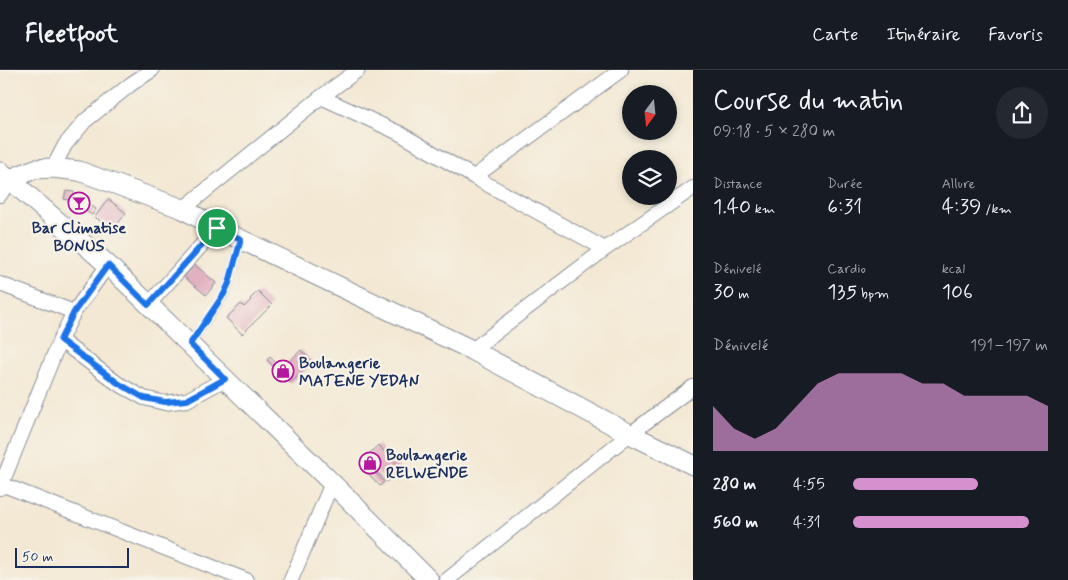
<!DOCTYPE html>
<html lang="fr">
<head>
<meta charset="utf-8">
<style>
	body { margin:0; font-family:Mynerve,sans-serif; background:#242831; color:#f1f3f6; height:100vh; display:flex; flex-direction:column; font-size:19px; white-space:nowrap }
	* { box-sizing:border-box; margin:0 }
	p { font-size:16px; color:#9ea1a6 }
	.icon { flex:none; width:28px; height:28px; fill:none; stroke:currentColor; stroke-width:2; stroke-linecap:round; stroke-linejoin:round }
	.map { position:relative; flex:1; overflow:hidden }
	.side { display:flex; flex-direction:column; background:#171b24; width:375px }
	.side>* { flex:none }
	.needle { width:32px; rotate:195deg }
	.controls { position:absolute; left:622px; top:15px; display:grid; gap:10px }
	.controls a { display:grid; place-items:center; width:55px; height:55px; border-radius:50%; background:#171b24; box-shadow:0 2px 8px #0003; font-size:25px }
	.scale { position:absolute; left:15px; bottom:12px; width:114px; box-sizing:border-box; padding-left:5px; border:2px solid #1b2f5e; border-top:0; font-size:14px; line-height:18px; white-space:nowrap; color:#1b2f5e; -webkit-text-stroke:4px #f7f3e8; paint-order:stroke }
	.pin { position:absolute; display:grid; place-items:center; width:42px; height:42px; color:#fff; margin:-21px; border:2px solid #fff; border-radius:50%; box-shadow:0 1px 5px #0007 }
	.round { display:grid; place-items:center; flex:none; width:52px; height:52px; border-radius:26px; background:#242831 }
	.overview { display:flex; align-items:center; justify-content:space-between; height:85px; padding:0 20px }
	h1 { font-size:28px; font-weight:600; line-height:38px }
	.stats { display:grid; grid-template-columns:repeat(3,1fr); gap:8px; height:85px; padding:5px 20px }
	.stats div { display:grid; align-content:center }
	.stats b { font-size:21px; font-weight:600 }
	.stats small { font-size:14px; font-weight:400 }
	.stats p { font-size:14px }
	.chart { height:140px; padding:10px 20px }
	.chart p { display:flex; justify-content:space-between }
	.chart svg { width:100%; height:90px; margin-top:5px; fill:#d690ce; opacity:.7 }
	ul { padding:0 20px; list-style:none; font-size:16px }
	li { display:grid; grid-template-columns:80px 60px 1fr; align-items:center; height:38px }
	li i { height:12px; border-radius:6px; background:#d690ce }
	header { display:flex; align-items:center; gap:30px; box-sizing:border-box; height:70px; padding:0 25px; background:#171b24; border-bottom:1px solid #363941 }
	header strong { font-size:24px }
	nav { display:flex; gap:28px; margin-inline-start:auto; font-size:18px }
	main { display:flex; flex:1; min-height:0 }
	.map>svg:first-child { display:block }
</style>
</head>
<body>
<header>
<strong>Fleetfoot</strong>
<nav><a>Carte</a><a>Itinéraire</a><a>Favoris</a></nav>
</header>
<main>
<div class="map">
<svg width="693" height="510" viewBox="0 0 693 510">
	<rect width="100%" height="100%" fill="#f7f3e8"/>
	<filter id="ink" filterUnits="userSpaceOnUse"><feTurbulence type="fractalNoise" baseFrequency=".02" numOctaves="2"/><feDisplacementMap in="SourceGraphic" scale="10" xChannelSelector="R" yChannelSelector="G"/><feConvolveMatrix kernelMatrix="1 2 1 2 8 2 1 2 1" color-interpolation-filters="sRGB"/></filter>
	<filter id="wash" filterUnits="userSpaceOnUse"><feTurbulence type="fractalNoise" baseFrequency=".0096" numOctaves="4" result="noise"/><feDisplacementMap in="SourceGraphic" scale="20" xChannelSelector="R" yChannelSelector="G"/><feGaussianBlur stdDeviation="1.12" result="paint"/><feColorMatrix in="noise" values="0 0 0 0 0 0 0 0 0 0 0 0 0 0 0 0 0 1.4 0 .05"/><feComposite in="paint" operator="in"/></filter>
	<g filter="url(#wash)">
		<rect width="100%" height="100%" fill="#f3e8d3"/>
		<g id="blocks">
			<path fill="#dea5b8" d="M66 121 74 122 72 131 64 129Z
				M76 126 96 139 92 145 72 132Z
				M108 129 126 143 113 160 95 147Z
				M195 195 216 213 206 225 184 207Z
				M258 221 272 235 242 264 226 248 241 234 244 237 251 230 250 229Z
				M301 280 313 293 290 313 279 301Z
				M270 287 280 297 277 300 267 290Z
				M378 375 401 398 387 412 364 389Z
				M364 391 384 412 380 416 360 395Z"/>
		</g>
	</g>
	<g filter="url(#ink)">
		<use href="#blocks" fill-opacity="0" stroke="#878c98" stroke-width="1"/>
		<g fill="none" stroke-linecap="round" stroke-linejoin="round">
			<g stroke="#878c98" stroke-width="9">
				<path id="lane" d="M190 274 224 225 229 213 241 170"/>
			</g>
			<g stroke="#878c98" stroke-width="16">
				<path id="street" d="M321 27 399 63 474 107 605 179
					M53 98 65 75 85 51 131 14 152 0
					M474 107 621 0
					M0 125 10 109
					M183 139 321 27 358 0
					M0 214 74 242
					M148 235 217 158
					M60 270 117 313 144 328 165 333 187 330 225 309
					M472 280 605 179 693 118
					M1 414 246 510
					M0 418 60 270 74 242 108 195
					M291 510 332 413
					M447 510 630 364 693 317"/>
			</g>
			<g stroke="#878c98" stroke-width="21">
				<path id="secondary" d="M1 102 108 195 332 413 429 510
					M10 109 35 99 53 98 79 101 183 139 217 158 472 280 630 364 693 395"/>
			</g>
			<use href="#lane" stroke="#fff" stroke-width="7"/>
			<use href="#street" stroke="#fff" stroke-width="14"/>
			<use href="#secondary" stroke="#fff" stroke-width="19"/>
		</g>
	</g>
	<g fill="none" stroke-linecap="round" stroke-linejoin="round" filter="url(#ink)">
		<g stroke="#fff" stroke-width="10">
			<path id="route" d="M217 158 241 169 229 213 224 224 190 274 225 309 187 330 165 332 144 328 118 313 60 270 74 242 108 195 148 235Z"/>
		</g>
		<use href="#route" stroke="#1a73e8" stroke-width="6"/>
	</g>
	<defs>
		<g id="bar-ring" transform="scale(1.125)"><circle r="9.5" fill="#f7f3e8" stroke="#b5179e" stroke-width="1.5"/><path d="M-6-5H6L.8 .8V4.5H3.5V6h-7V4.5H-.8V.8Z" fill="#b5179e"/></g>
		<g id="shop-ring" transform="scale(1.125)"><circle r="9.5" fill="#f7f3e8" stroke="#b5179e" stroke-width="1.5"/><path d="M-5-2.5h2.3a2.7 3.5 0 0 1 5.4 0H5L5.5 6h-11ZM-1.5-2.5h3a1.5 2.3 0 0 0-3 0Z" fill="#b5179e"/></g>
	</defs>
	<g fill-rule="evenodd">
		<use href="#bar-ring" x="79" y="133"/>
		<use href="#shop-ring" x="283" y="301"/>
		<use href="#shop-ring" x="370" y="393"/>
	</g>
	<g text-anchor="middle" stroke-width="4.5" stroke-linejoin="round" paint-order="stroke">
		<g font-size="16" font-weight="bold" fill="#1b2f5e" stroke="#f7f3e8" text-anchor="start">
			<text x="79" y="163" text-anchor="middle">Bar Climatise<tspan x="79" dy="18">BONUS</tspan></text>
			<text x="299" y="298">Boulangerie<tspan x="299" dy="18">MATENE YEDAN</tspan></text>
			<text x="386" y="390">Boulangerie<tspan x="386" dy="18">RELWENDE</tspan></text>
		</g>
	</g>
</svg>
<div class="controls">
<a><svg class="needle" viewBox="-14 -14 28 28"><path d="M0-13l5 13h-10z" fill="#e53935"/><path d="M0 13l5-13h-10z" fill="#9ea1a6"/></svg></a>
<a><svg class="icon" aria-label="layers" viewBox="0 0 24 24"><path d="M12 4l9 5-9 5-9-5zM3 14l9 5 9-5"/></svg></a>
</div>
<div class="scale">50 m</div>
<div class="pin" style="left:217px;top:158px;background:#1e9e55"><svg class="icon" aria-label="arrive" viewBox="0 0 24 24"><path d="M6 21V4h12l-3 4 3 4H6"/></svg></div>
</div>
<section class="side">
<div class="overview"><div><h1>Course du matin</h1><p>09:18 · 5 × 280 m</p></div><a class="round"><svg class="icon" aria-label="share" viewBox="0 0 24 24"><path d="M12 15V3M7 8l5-5 5 5M5 13v7h14v-7"/></svg></a></div>
<div class="stats">
<div><p>Distance</p><b>1.40<small> km</small></b></div>
<div><p>Durée</p><b>6:31</b></div>
<div><p>Allure</p><b>4:39<small> /km</small></b></div>
</div>
<div class="stats">
<div><p>Dénivelé</p><b>30<small> m</small></b></div>
<div><p>Cardio</p><b>135<small> bpm</small></b></div>
<div><p>kcal</p><b>106</b></div>
</div>
<div class="chart"><p><span>Dénivelé</span>191–197 m</p>
<svg viewBox="0 0 160 44" preserveAspectRatio="none"><path d="M0 44V22L10 33L20 38L30 33L40 22L50 11L60 6L70 6L80 6L90 6L100 11L110 11L120 17L130 17L140 17L150 17L160 22V44z"/></svg>
</div>
<ul>
<li><b>280 m</b>4:55<i style="width:64%"></i></li>
<li><b>560 m</b>4:31<i style="width:90%"></i></li>
</ul>
</section>
</main>
</body>
</html>
